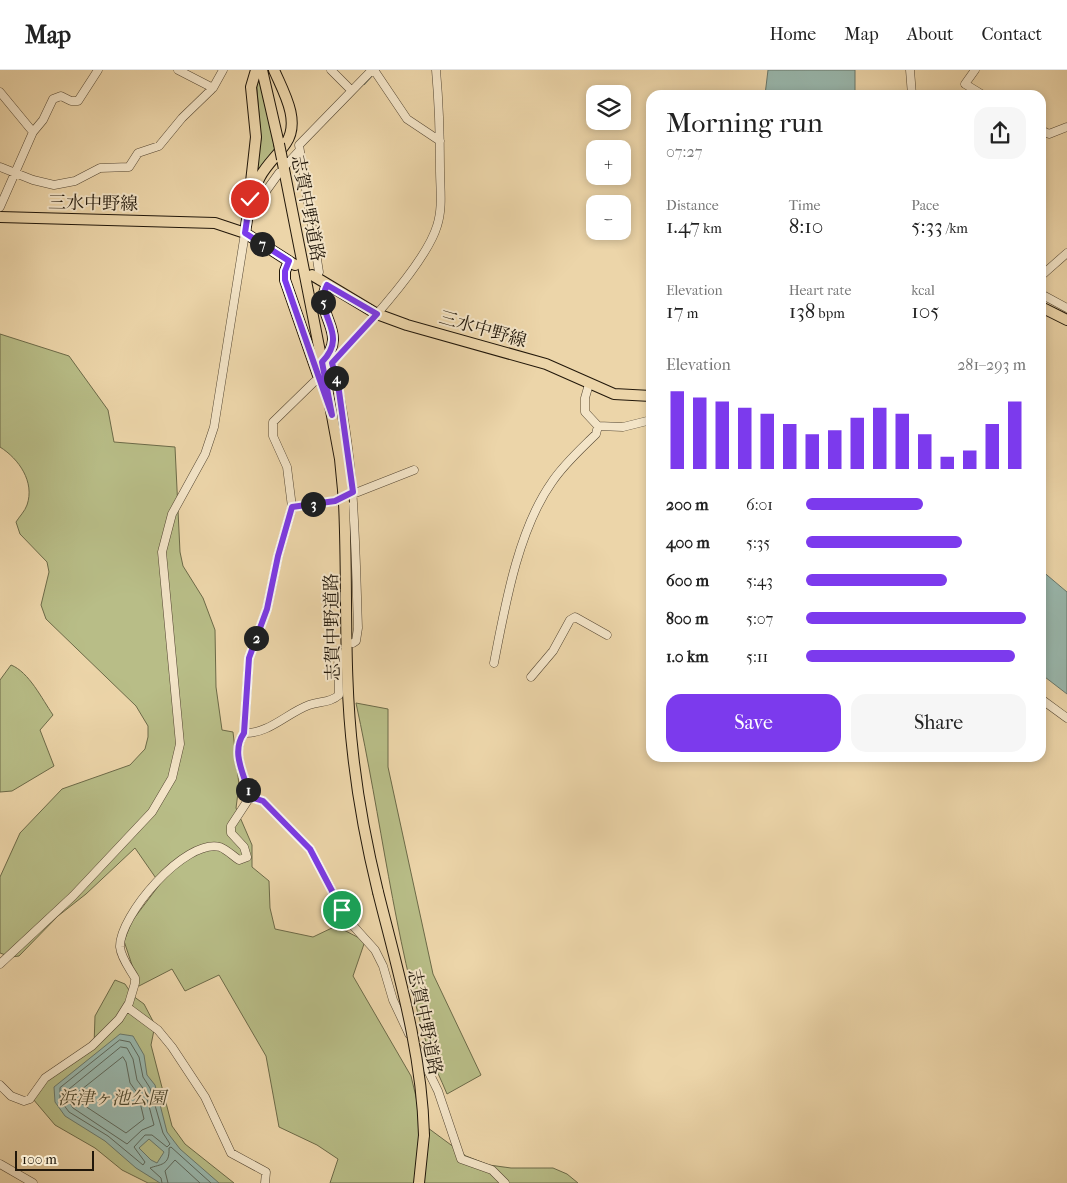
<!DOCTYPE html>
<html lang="en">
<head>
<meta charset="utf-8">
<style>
	body { margin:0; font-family:"IM FELL French Canon","Noto Serif JP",serif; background:#f6f6f6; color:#222; height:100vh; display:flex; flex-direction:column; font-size:19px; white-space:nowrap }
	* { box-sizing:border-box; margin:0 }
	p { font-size:16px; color:#767676 }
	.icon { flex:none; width:28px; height:28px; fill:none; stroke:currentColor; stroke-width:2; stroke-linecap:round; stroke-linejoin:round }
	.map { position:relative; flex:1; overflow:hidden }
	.sheet { position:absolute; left:646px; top:20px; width:400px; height:672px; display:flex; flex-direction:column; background:#fff; border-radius:15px; box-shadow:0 2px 8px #0003 }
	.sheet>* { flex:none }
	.tools { position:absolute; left:586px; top:15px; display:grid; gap:10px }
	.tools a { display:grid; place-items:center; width:45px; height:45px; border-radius:10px; background:#fff; box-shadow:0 2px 8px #0003; font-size:25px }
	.scale { position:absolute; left:15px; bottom:12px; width:79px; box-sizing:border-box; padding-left:5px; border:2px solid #21170a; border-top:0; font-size:14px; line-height:18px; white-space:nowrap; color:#21170a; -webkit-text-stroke:4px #f3e4c7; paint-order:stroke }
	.pin { position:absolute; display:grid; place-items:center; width:42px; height:42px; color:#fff; margin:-21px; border:2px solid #fff; border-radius:50%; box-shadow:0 1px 5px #0007 }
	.km { position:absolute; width:25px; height:25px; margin:-12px; border-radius:50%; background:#222; color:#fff; font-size:14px; line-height:25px; text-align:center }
	.round { display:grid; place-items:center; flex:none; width:52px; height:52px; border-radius:15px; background:#f6f6f6 }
	.head { display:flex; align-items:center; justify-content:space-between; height:85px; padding:0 20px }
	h1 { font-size:28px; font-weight:600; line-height:38px }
	.figures { display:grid; grid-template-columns:repeat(3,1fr); gap:8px; height:85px; padding:5px 20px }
	.figures div { display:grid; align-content:center }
	.figures b { font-size:21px; font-weight:600 }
	.figures small { font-size:14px; font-weight:400 }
	.figures p { font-size:14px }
	.chart { height:140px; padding:10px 20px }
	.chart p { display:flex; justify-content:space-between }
	.chart svg { width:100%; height:90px; margin-top:5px; stroke:#7c3aed; stroke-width:6 }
	.primary-button { display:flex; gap:10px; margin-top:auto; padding:10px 20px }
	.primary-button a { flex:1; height:58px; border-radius:15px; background:#7c3aed; color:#fff; font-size:20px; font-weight:600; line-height:58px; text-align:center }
	.primary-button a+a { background:#f6f6f6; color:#222 }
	ul { padding:0 20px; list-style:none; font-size:16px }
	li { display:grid; grid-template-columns:80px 60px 1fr; align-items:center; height:38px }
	li i { height:12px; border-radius:6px; background:#7c3aed }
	header { display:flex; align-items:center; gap:30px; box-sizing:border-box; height:70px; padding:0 25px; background:#fff; border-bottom:1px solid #e0e0e0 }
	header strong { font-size:24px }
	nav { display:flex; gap:28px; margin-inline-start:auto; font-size:18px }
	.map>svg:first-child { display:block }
</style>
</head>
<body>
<header>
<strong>Map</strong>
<nav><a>Home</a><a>Map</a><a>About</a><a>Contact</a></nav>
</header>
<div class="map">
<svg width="1067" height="1113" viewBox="0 0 1067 1113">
	<rect width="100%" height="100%" fill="#ecd5a9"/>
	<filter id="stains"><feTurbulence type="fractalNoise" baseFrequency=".004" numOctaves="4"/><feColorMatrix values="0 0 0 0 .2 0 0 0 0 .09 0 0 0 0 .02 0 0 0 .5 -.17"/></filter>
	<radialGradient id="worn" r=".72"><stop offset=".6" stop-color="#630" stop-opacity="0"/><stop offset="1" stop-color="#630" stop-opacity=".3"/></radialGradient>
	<path fill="#b8bd87" stroke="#6c6a48" d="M258 4 276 81 253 113 261 69 256 7Z
		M0 264 69 286 108 340 114 372 175 377 180 482 183 496 203 528 215 560 216 617 222 660 233 662 239 715 236 738 252 775V797L269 811 270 838 275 859 313 867 336 856 365 871 353 906 411 1006 417 1031 428 1058 466 1086 489 1095 511 1098H553L567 1104 578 1113H330L338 1089 317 1075 279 1057 266 986 219 905 185 921 172 899 139 916 124 871 132 851 160 814 135 778 86 824 58 846 19 886 11 887 0 883V807L20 763 62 719 130 695 145 679 148 667V656L136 636 46 549 41 535 49 502 47 492 20 464 16 452C19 447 25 441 27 435 35 412 19 389 0 377Z
		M11 595C29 602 42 629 53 645L40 660 54 696 12 721 0 722V610Z
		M356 633 388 639V697L433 904 481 1005 447 1024C441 1009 433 994 428 979 394 866 381 748 356 633Z
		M115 910 125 914 133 926 144 934 155 955 151 975 172 1056 185 1074 234 1113H148L122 1100 95 1078 55 1055 33 1029 46 1009 94 976 95 946Z"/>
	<path fill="#99b8ae" stroke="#69786c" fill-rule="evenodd" d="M768 0H855V25H765Z
		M1041 500 1067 522V624L1041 604Z
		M120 964 133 966 144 985 147 1005 155 1015 167 1062 180 1079 219 1113H160L136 1098 105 1071 65 1046 55 1032 54 1017ZM149 1069 164 1082 157 1093 151 1090 139 1078Z"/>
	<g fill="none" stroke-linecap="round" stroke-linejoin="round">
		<path stroke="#5d685c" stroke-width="1" d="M120 970 130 972 139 987 143 1007 150 1018 163 1063 170 1074 167 1077 152 1065H145L134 1077 145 1092 143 1095 108 1066 69 1042 60 1030V1018Z
			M121 977 127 978 133 989 137 1010 145 1021 154 1055 142 1060 127 1074 73 1038 66 1027 67 1021Z
			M123 987 126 992 130 1013 138 1024 144 1049 126 1063 79 1032 74 1026Z
			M162 1113 161 1108 150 1098C160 1094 170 1096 169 1078L171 1077 211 1113
			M168 1113 165 1101 175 1090 200 1113"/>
		<path stroke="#69786c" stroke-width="2" d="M364 14 374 3"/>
		<g stroke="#544632" stroke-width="9">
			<path id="minor" d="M178 0 213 18
				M331 0 351 20
				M374 0 407 49 440 71
				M910 0 912 25
				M975 0 965 14 983 25
				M0 22 33 62
				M1041 60 1049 64 1067 57
				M287 94 299 81
				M0 97 33 110 54 115 75 111 100 98 129 97 138 83 159 76 182 48 213 18 223 0
				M250 129 261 128 279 103
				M0 137 33 62 43 50 53 29 61 26 71 31H78L98 0
				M1041 206 1067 183
				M316 208 319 202 299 75 372 0
				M1041 224 1067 238
				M332 293C355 378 355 471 358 558L356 571 353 573
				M327 298C357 267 425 196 437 156 443 138 440 118 440 99 440 66 439 33 436 0
				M589 314 585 328V342L598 356 623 357 651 350
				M292 437 335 431 414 400
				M494 593C505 536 518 460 552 412 564 394 581 379 596 364L598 356
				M531 607 553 581 570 550 575 547 607 565
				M1041 629 1067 648
				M244 663C269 664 287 643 309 635 320 631 330 633 339 625L338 581
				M250 727 263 731 310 779 347 849 375 880 383 896 393 930 409 964
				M0 894 73 826 152 742 172 708 180 674 162 482 172 444 205 384 214 357 245 163
				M127 937 158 960 172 977 205 1027 231 1083 266 1102 265 1113
				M417 978 438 1021 461 1089 492 1100 505 1113
				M0 1015 11 1026 24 1031 30 1029 45 1008 92 976 119 949 129 933 135 913V908C130 899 121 888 120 877 119 846 185 768 220 777 226 779 233 786 239 790L247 787 244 777 231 763V756L250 727C245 705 230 684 244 663L249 588 267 539 278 486 292 437 287 397 273 366V352L314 312
				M0 1094 33 1113"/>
		</g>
		<g stroke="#21170a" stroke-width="12">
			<path id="major" d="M262 0 279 74
				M282 89 322 292 340 389 343 420
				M250 121 256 67 251 17 256 0
				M0 147 215 153 245 163 295 195
				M245 163C248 143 250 125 260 107 267 94 278 85 286 73 301 51 283 21 274 0
				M289 191 285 201V210L320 311
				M312 205 377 244 407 255 546 294 614 324 651 326
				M1041 237 1067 250
				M322 292C351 262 312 246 327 215
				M344 433C348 516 343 601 353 684 358 730 367 777 378 822
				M419 1113 424 1065"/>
		</g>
		<use href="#minor" stroke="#f3e4c7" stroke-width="8"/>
		<use href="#major" stroke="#ecd5a9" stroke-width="10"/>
		<g stroke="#21170a" stroke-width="12" stroke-linecap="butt">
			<path id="major-bridge" d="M279 74 282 89
				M343 420 344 433
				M378 822C398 902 422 982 424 1065"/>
		</g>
		<use href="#major-bridge" stroke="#ecd5a9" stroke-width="10"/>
	</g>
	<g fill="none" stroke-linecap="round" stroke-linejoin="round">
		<g stroke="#fff" stroke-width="10">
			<path id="route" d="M250 129 245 163 289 191 285 201V210L332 345 322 292C351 262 312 246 327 215L377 244 332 293 338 314 353 422 335 431 292 437 278 486 267 539 249 588 244 663C230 683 245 705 250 727L263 731 310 779 342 840"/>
		</g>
		<use href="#route" stroke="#7c3aed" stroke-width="6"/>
	</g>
	<g text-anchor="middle" stroke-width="4" stroke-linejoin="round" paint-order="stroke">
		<g font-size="18" fill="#21170a" stroke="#f3e4c7">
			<text transform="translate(93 133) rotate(1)" y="6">三水中野線</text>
			<text transform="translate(308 138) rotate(79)" y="6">志賀中野道路</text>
			<text transform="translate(483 259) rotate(16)" y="6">三水中野線</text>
			<text transform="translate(332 557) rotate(-91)" y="6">志賀中野道路</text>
			<text transform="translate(425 952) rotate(78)" y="6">志賀中野道路</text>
		</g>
		<g font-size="18" font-style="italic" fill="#4e4930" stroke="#f3e4c7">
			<text x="112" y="1034">浜津ヶ池公園</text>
		</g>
	</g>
	<rect width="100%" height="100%" filter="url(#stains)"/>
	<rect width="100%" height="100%" fill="url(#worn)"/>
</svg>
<div class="tools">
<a><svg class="icon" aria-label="layers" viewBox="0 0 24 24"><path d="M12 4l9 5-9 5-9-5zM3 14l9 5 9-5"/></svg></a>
<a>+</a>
<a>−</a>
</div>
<div class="scale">100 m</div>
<div class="pin" style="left:342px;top:840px;background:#1e9e55"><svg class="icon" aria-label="arrive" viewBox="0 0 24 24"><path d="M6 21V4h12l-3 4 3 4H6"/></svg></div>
<div class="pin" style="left:250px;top:129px;background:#d93025"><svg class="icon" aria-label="check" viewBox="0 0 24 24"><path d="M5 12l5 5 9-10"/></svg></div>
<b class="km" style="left:248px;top:720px">1</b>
<b class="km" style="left:256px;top:568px">2</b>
<b class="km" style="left:313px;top:434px">3</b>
<b class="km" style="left:336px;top:308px">4</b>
<b class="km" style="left:323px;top:232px">5</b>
<b class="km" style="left:262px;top:174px">7</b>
<section class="sheet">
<div class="head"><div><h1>Morning run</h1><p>07:27</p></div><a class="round"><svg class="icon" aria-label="share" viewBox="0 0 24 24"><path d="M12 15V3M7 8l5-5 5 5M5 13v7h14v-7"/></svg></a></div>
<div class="figures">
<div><p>Distance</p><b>1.47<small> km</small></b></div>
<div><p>Time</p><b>8:10</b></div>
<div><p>Pace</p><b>5:33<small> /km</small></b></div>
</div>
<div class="figures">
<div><p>Elevation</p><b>17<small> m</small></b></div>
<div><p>Heart rate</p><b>138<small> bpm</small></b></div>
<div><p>kcal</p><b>105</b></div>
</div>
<div class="chart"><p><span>Elevation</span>281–293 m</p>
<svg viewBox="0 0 160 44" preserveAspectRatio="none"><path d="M5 44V6M15 44V9M25 44V11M35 44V14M45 44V17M55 44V22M65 44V27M75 44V25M85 44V19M95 44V14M105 44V17M115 44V27M125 44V38M135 44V35M145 44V22M155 44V11"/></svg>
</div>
<ul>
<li><b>200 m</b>6:01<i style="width:53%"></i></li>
<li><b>400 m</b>5:35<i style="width:71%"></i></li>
<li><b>600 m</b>5:43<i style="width:64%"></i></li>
<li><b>800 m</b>5:07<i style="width:100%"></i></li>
<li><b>1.0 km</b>5:11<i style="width:95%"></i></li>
</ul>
<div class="primary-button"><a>Save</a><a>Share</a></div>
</section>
</div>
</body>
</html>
